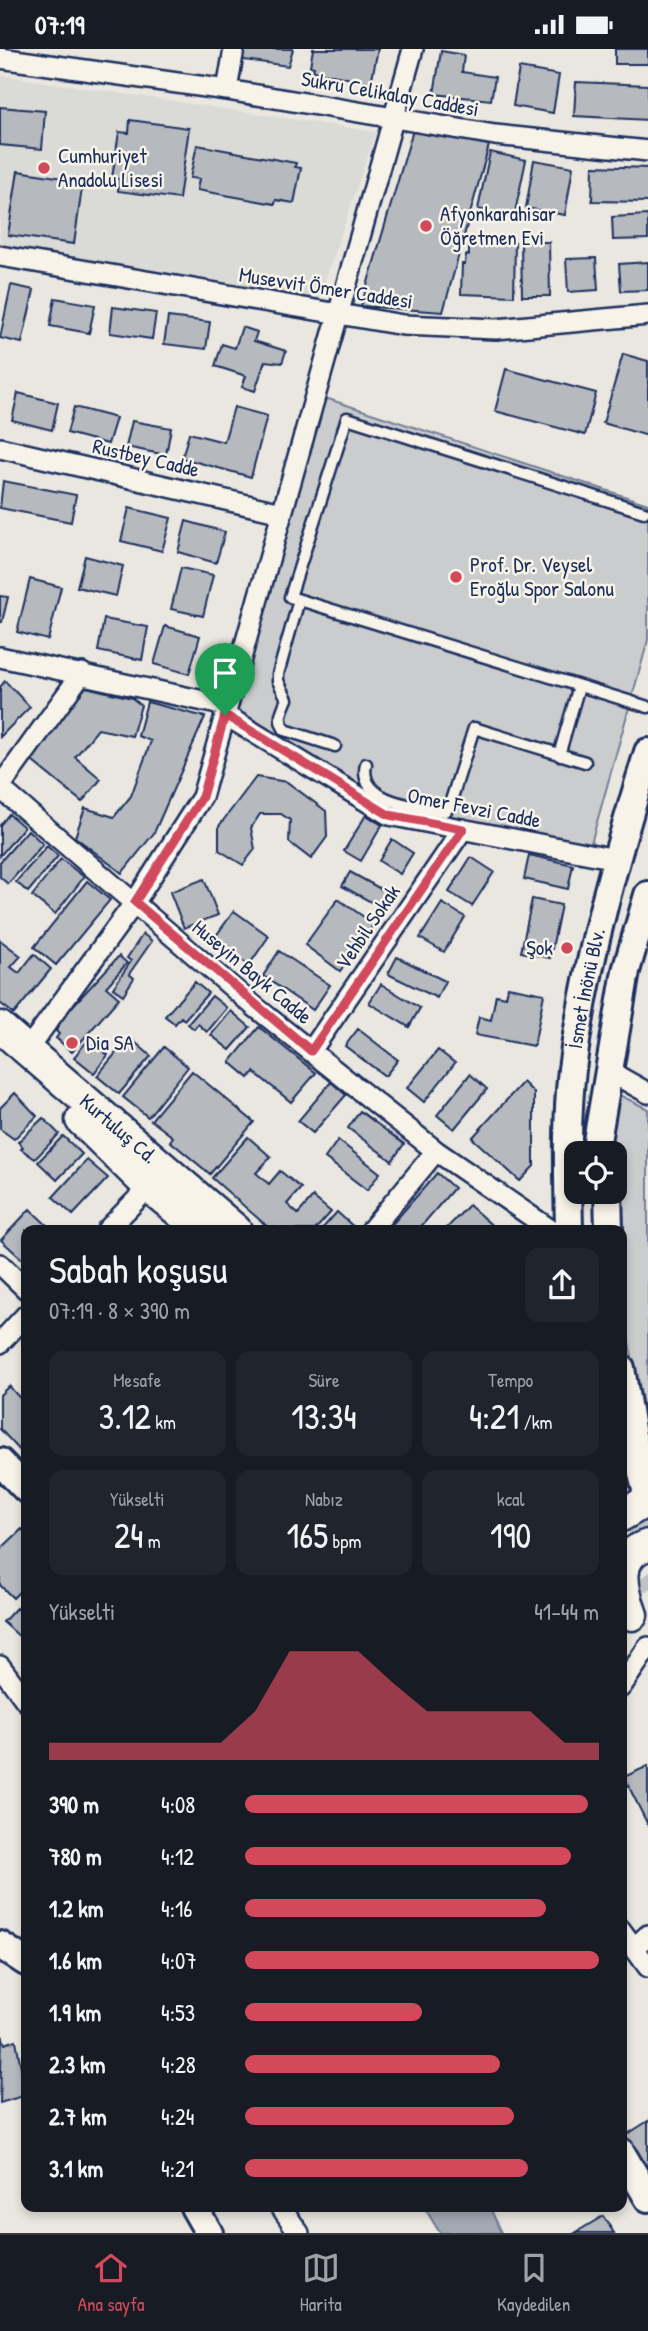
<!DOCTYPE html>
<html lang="tr">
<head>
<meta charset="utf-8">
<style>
	body { margin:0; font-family:"Patrick Hand",sans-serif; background:#20242c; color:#f1f3f6; height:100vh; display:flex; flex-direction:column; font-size:26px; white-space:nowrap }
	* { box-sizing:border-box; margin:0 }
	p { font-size:23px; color:#9ea1a6 }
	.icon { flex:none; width:38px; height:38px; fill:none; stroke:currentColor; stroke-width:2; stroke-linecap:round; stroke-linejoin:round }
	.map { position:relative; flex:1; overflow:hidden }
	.side { position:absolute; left:21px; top:1176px; width:606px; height:987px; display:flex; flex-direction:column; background:#171b24; border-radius:14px; box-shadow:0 4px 10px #0003 }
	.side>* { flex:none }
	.buttons { position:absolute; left:564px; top:1092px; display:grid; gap:14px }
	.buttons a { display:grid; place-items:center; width:63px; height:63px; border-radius:14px; background:#171b24; box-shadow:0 4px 10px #0003; font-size:35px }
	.pin { position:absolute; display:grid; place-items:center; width:60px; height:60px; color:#fff; margin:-72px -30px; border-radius:50% 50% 50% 0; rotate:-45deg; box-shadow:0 0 7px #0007 }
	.pin .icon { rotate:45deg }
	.round { display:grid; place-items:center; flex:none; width:74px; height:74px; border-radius:14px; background:#20242c }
	.headline { display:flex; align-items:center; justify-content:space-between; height:119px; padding:0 28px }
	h1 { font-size:38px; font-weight:600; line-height:52px }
	.metrics { display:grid; grid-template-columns:repeat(3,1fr); gap:10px; height:119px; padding:7px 28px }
	.metrics div { display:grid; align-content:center; border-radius:14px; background:#20242c; text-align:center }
	.metrics b { font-size:35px; font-weight:600 }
	.metrics small { font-size:19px; font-weight:400 }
	.metrics p { font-size:19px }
	.chart { height:196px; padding:14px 28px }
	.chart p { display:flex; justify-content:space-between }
	.chart svg { width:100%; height:126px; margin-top:7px; fill:#d1495b; opacity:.7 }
	ul { padding:0 28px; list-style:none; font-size:23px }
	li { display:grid; grid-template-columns:112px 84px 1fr; align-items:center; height:52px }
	li i { height:18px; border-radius:9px; background:#d1495b }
	.status { display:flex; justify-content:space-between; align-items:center; height:49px; padding:0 35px; background:#171b24; direction:ltr }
	.status svg { height:19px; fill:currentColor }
	.menu { display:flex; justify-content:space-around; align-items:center; height:98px; border-top:2px solid #363941; background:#171b24; font-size:19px; color:#9ea1a6 }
	.menu a { display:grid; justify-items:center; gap:4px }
	.menu .on { color:#d1495b }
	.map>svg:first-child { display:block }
</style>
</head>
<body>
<div class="status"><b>07:19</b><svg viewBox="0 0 49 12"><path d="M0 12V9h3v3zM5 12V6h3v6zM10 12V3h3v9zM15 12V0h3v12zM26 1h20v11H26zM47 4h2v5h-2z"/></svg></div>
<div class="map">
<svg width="648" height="2184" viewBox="0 0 648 2184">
	<rect width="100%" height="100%" fill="#eae7e0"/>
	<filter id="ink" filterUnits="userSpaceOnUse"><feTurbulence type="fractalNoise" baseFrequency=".0143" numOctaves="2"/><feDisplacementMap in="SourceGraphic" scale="14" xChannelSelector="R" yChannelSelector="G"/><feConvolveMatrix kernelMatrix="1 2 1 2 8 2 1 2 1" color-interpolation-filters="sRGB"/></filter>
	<g filter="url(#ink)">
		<path fill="#dadad6" d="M0 26 376 83 319 249 0 196Z"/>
		<path fill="#cbcccd" stroke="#737e96" stroke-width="2" d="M316 346 648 455V591L588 805 389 766 225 666Z
			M613 1043 648 1060V1379L621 1258V1181L614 1143V1104H609Z"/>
		<path fill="#a3a8b4" stroke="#6d7892" stroke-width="2" d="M424 2158H490L501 2184H440Z"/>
		<path fill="#b6babf" stroke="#1b2f5e" stroke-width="2" d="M238 0H293L288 17 236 10Z
			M313 0H378L371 34 313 22 314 18 310 17Z
			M615 0H648V15H615Z
			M441 2 464 6 462 23 495 28 491 51 434 45Z
			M519 19 559 26 553 64 513 57Z
			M576 33 648 36V71L574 67Z
			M0 58 45 62 42 100 0 96Z
			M130 71 189 79 179 150 118 142 119 130 112 129 119 83 129 84Z
			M413 81 489 96 443 263 361 257Z
			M197 96 296 114 295 118 301 119 294 154 276 151 275 155 197 141 199 130 190 129Z
			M490 103 526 111 514 168 478 160Z
			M534 111 573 118 565 166 526 159Z
			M593 117 648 119V153L592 152Z
			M18 122 83 132 74 195 8 186Z
			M648 166V190L613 191 612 168Z
			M476 192 515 193 514 247 461 245 462 215H465L466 206H469V196H476Z
			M521 193H549L550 247H522Z
			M596 209 598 241 568 243 566 210Z
			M648 213V241L621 242 619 215Z
			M11 236 34 241 22 294 0 289Z
			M55 249 95 256 89 284 50 277Z
			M113 258 156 264 152 290 110 284Z
			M168 268 210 273 206 300 164 295Z
			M242 278 257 283 254 292 286 302 282 314 265 312 255 342 242 338 246 327 215 317 222 295 235 299Z
			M623 305 648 312V387L603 374Z
			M506 320 596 344 585 386 495 362Z
			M18 344 58 354 52 381 12 371Z
			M74 358 116 369 108 395 67 384Z
			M234 358 267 367 251 428 182 409 189 384 224 393Z
			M132 372 171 379 166 406 126 398Z
			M3 432 76 446 71 473 0 459Z
			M129 459 171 469 162 502 121 492Z
			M186 472 225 483 216 514 178 503Z
			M85 507 123 517 116 547 77 538Z
			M181 519 213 526 203 567 171 560Z
			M30 530 61 538 48 591 17 583Z
			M0 547 8 548 2 573H0Z
			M104 570 148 578 142 611 98 602Z
			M165 577 200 587 189 625 154 615Z
			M5 632 30 658 0 688V638Z
			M86 638 132 649 141 656 132 687 98 680 75 708 101 730 82 753 27 708Z
			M147 653 205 668 154 784 122 824 75 788 85 759 114 768 131 747 151 692 138 687Z
			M256 728 287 733 326 762 327 788 311 810 289 793 290 771 281 765H260L251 779 255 800 243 816 219 801V777Z
			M9 765 24 778 0 807V776Z
			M366 766 382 776 361 812 344 802Z
			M28 781 43 795 8 835 0 828V813Z
			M392 790 413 804 400 825 379 812Z
			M47 797 58 807 28 843 16 833Z
			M529 806 573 816 568 840 524 830Z
			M471 808 494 823 472 857 449 843Z
			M61 810 84 828 55 865 32 847Z
			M350 823 388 844 380 858 342 837Z
			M204 830 218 866 184 879 170 843Z
			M87 832 110 851 56 916 34 898Z
			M338 850 374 875 340 922 305 896Z
			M532 850 561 856 550 909 521 903Z
			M442 854 465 868 444 903 420 889Z
			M234 862 269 887 249 916 213 891Z
			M143 885 152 892 129 925 134 929 123 946 113 939 131 912 127 909Z
			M0 891 21 907 11 918 19 924 34 905 51 920 14 965 0 954Z
			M279 902 330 936 313 961 263 927Z
			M119 907 127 914 106 938 119 949 72 1003 56 989 59 985 56 982 59 977 56 975Z
			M397 908 445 932 437 949 388 925Z
			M195 933 208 944 184 971 181 968 175 975 165 967Z
			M381 935 420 959 409 978 369 954Z
			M508 938 544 945 534 997 475 986 479 968 491 971 496 946 506 948Z
			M212 947 227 959 207 983 198 975 194 980 188 975Z
			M231 962 250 978 230 1001 211 986Z
			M259 978 316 1024 291 1053 254 1023 249 1029 230 1013Z
			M358 980 398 1011 385 1027 345 997Z
			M129 988 151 1007 119 1045 97 1027Z
			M88 991 108 1006 94 1024 74 1008Z
			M164 998 188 1018 148 1068 123 1048Z
			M438 1001 455 1014 424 1053 407 1039Z
			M192 1022 254 1073 210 1125 170 1092 173 1088 151 1071Z
			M470 1025 487 1040 454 1080 437 1066Z
			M331 1033 346 1046 313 1084 298 1072Z
			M523 1033 534 1044V1117L520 1132 472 1089Z
			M15 1044 37 1067 14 1090 0 1080V1059Z
			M360 1062 404 1095 392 1112 348 1079Z
			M43 1069 59 1085 35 1110 21 1100 23 1098 18 1093Z
			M63 1087 82 1105 57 1131 38 1113Z
			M248 1088 271 1108 256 1124 269 1135 280 1122 301 1139 287 1155 298 1165 313 1148 331 1163 315 1181H279L273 1177 270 1180 212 1129Z
			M338 1091 380 1124 367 1141 325 1109Z
			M87 1111 108 1129 73 1166 53 1148Z
			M437 1124 454 1139 418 1181H387Z
			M469 1156 497 1181H445Z
			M30 1160 52 1181H26V1208L23 1211 1 1191Z
			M337 1163 356 1180V1181H321Z
			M9 1337 26 1356 25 1407 0 1380V1346Z
			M22 1480 26 1484V1536L13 1549 0 1536V1501Z
			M16 1559 26 1568V1584L21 1589 3 1573Z
			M648 1717V1776L624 1728Z
			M2 1986 5 1995 16 1991 26 2046 0 2054Z
			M648 2072V2123L646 2124 623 2088Z
			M603 2167 614 2184H575Z"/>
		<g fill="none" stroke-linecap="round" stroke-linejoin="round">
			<path stroke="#c1c2c6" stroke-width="26" stroke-dasharray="26 13" stroke-linecap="butt" d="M621 1428 648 1498
				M621 1495 648 1541"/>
			<g stroke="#1b2f5e" stroke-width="15">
				<path id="lane" d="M644 463 347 369 290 548 648 658
					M299 551 278 625V632L287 650C282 662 277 670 285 681L335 697
					M559 706 579 637
					M366 715C357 754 418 758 445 762L449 758 474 679 585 713"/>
			</g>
			<g stroke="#1b2f5e" stroke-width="24">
				<path id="street" d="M0 9 227 41 495 86 648 102
					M227 41 234 0
					M0 207 403 276 496 280 648 266
					M0 399 282 464
					M0 608 227 657
					M225 666 389 766 616 810
					M0 738 82 624
					M0 739 254 957 436 1102 551 1181
					M27 1001 135 853 202 748 413 0
					M311 1002 463 780
					M607 1021 648 1044
					M107 1181 149 1138
					M371 1181 436 1102
					M0 1215 26 1240
					M0 1294 26 1266
					M0 1617 26 1652
					M621 1638 648 1598
					M621 1881 648 1918
					M635 1898 648 1886
					M281 2158 299 2184"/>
			</g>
			<g stroke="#1b2f5e" stroke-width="32">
				<g id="secondary">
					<path d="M595 1104 626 922 648 846"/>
					<path d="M608 1143 609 1181"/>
					<path id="s1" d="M569 1181C568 1128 566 1073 572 1020 586 912 616 807 648 703"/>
					<path d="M621 1319 632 1386 648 1448"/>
					<path d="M0 1413 26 1440"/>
					<path d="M0 1896 26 1913"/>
					<path d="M621 2103 648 2149"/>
					<path d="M194 2158 209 2184"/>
				</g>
			</g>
			<g stroke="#1b2f5e" stroke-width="35">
				<g id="primary">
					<path id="s2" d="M0 978 236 1181"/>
					<path d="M81 1071 149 1138 201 1181"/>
					<path d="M621 1467 648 1451"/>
					<path d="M632 1566C623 1541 613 1506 648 1496"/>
				</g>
			</g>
			<use href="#lane" stroke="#f7f3e8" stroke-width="10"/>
			<use href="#street" stroke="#f7f3e8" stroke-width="19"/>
			<use href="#secondary" stroke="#f7f3e8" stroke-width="26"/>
			<use href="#primary" stroke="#f7f3e8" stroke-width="30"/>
		</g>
	</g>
	<g fill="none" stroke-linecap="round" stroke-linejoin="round" filter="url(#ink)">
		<g stroke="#fff" stroke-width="14">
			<path id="route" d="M225 666 389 766 463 780 311 1002 135 853 202 748Z"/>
		</g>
		<use href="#route" stroke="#d1495b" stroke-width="9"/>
	</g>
	<g fill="#d1495b" stroke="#f7f3e8" stroke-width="2.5">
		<circle cx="44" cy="119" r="7"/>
		<circle cx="426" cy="177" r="7"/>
		<circle cx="456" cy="528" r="7"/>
		<circle cx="567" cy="899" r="7"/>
		<circle cx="72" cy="994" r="7"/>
	</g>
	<g text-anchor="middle" stroke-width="5" stroke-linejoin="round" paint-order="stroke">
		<g font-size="21" fill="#1b2f5e" stroke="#f7f3e8">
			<text transform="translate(390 45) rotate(10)" y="7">Sukru Celikalay Caddesi</text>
			<text transform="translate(326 239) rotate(9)" y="7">Musevvit Ömer Caddesi</text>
			<text transform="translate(146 409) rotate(13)" y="7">Rustbey Cadde</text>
			<text transform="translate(474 759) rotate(11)" y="7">Omer Fevzi Cadde</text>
			<text transform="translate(368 878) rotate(-56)" y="7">Vehbil Sokak</text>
			<text transform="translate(252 923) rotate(40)" y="7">Huseyin Bayk Cadde</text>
			<text dy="7" stroke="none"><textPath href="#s1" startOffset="243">İsmet İnönü Blv.</textPath></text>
			<text dy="7" stroke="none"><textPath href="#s2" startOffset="156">Kurtuluş Cd.</textPath></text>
		</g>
		<g font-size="21" fill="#1b2f5e" stroke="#f7f3e8" text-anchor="start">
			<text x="58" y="114">Cumhuriyet<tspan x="58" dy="24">Anadolu Lisesi</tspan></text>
			<text x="440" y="172">Afyonkarahisar<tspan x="440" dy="24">Öğretmen Evi</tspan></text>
			<text x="470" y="523">Prof. Dr. Veysel<tspan x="470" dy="24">Eroğlu Spor Salonu</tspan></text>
			<text x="553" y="906" text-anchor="end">Şok</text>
			<text x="86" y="1001">Dia SA</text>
		</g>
	</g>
</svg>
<div class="buttons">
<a><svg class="icon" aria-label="locate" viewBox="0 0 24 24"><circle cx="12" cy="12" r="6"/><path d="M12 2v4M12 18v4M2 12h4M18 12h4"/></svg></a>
</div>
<div class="pin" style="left:225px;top:666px;background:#1e9e55"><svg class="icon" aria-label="arrive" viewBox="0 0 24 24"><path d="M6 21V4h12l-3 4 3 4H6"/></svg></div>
<section class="side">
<div class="headline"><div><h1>Sabah koşusu</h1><p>07:19 · 8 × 390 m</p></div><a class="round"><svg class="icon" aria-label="share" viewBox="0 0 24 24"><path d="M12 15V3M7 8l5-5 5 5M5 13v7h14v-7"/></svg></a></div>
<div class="metrics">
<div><p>Mesafe</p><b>3.12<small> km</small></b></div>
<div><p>Süre</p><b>13:34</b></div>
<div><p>Tempo</p><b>4:21<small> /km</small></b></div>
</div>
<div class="metrics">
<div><p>Yükselti</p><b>24<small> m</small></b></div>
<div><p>Nabız</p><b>165<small> bpm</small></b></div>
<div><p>kcal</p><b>190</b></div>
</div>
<div class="chart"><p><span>Yükselti</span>41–44 m</p>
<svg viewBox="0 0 160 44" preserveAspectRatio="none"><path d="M0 44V38L10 38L20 38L30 38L40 38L50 38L60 27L70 6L80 6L90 6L100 17L110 27L120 27L130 27L140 27L150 38L160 38V44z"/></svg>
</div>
<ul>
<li><b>390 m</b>4:08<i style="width:97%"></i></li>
<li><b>780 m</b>4:12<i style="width:92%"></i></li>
<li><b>1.2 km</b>4:16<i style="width:85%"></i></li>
<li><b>1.6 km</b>4:07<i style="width:100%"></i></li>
<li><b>1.9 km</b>4:53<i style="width:50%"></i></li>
<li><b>2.3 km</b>4:28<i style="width:72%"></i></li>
<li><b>2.7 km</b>4:24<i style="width:76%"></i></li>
<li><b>3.1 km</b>4:21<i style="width:80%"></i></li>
</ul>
</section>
</div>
<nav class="menu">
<a class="on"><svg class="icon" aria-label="home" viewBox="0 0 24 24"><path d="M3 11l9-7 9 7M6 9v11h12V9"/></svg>Ana sayfa</a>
<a><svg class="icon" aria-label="map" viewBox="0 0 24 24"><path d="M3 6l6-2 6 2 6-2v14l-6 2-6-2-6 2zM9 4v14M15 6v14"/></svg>Harita</a>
<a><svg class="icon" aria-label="saved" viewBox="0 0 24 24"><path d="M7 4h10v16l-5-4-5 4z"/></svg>Kaydedilen</a>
</nav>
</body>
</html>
